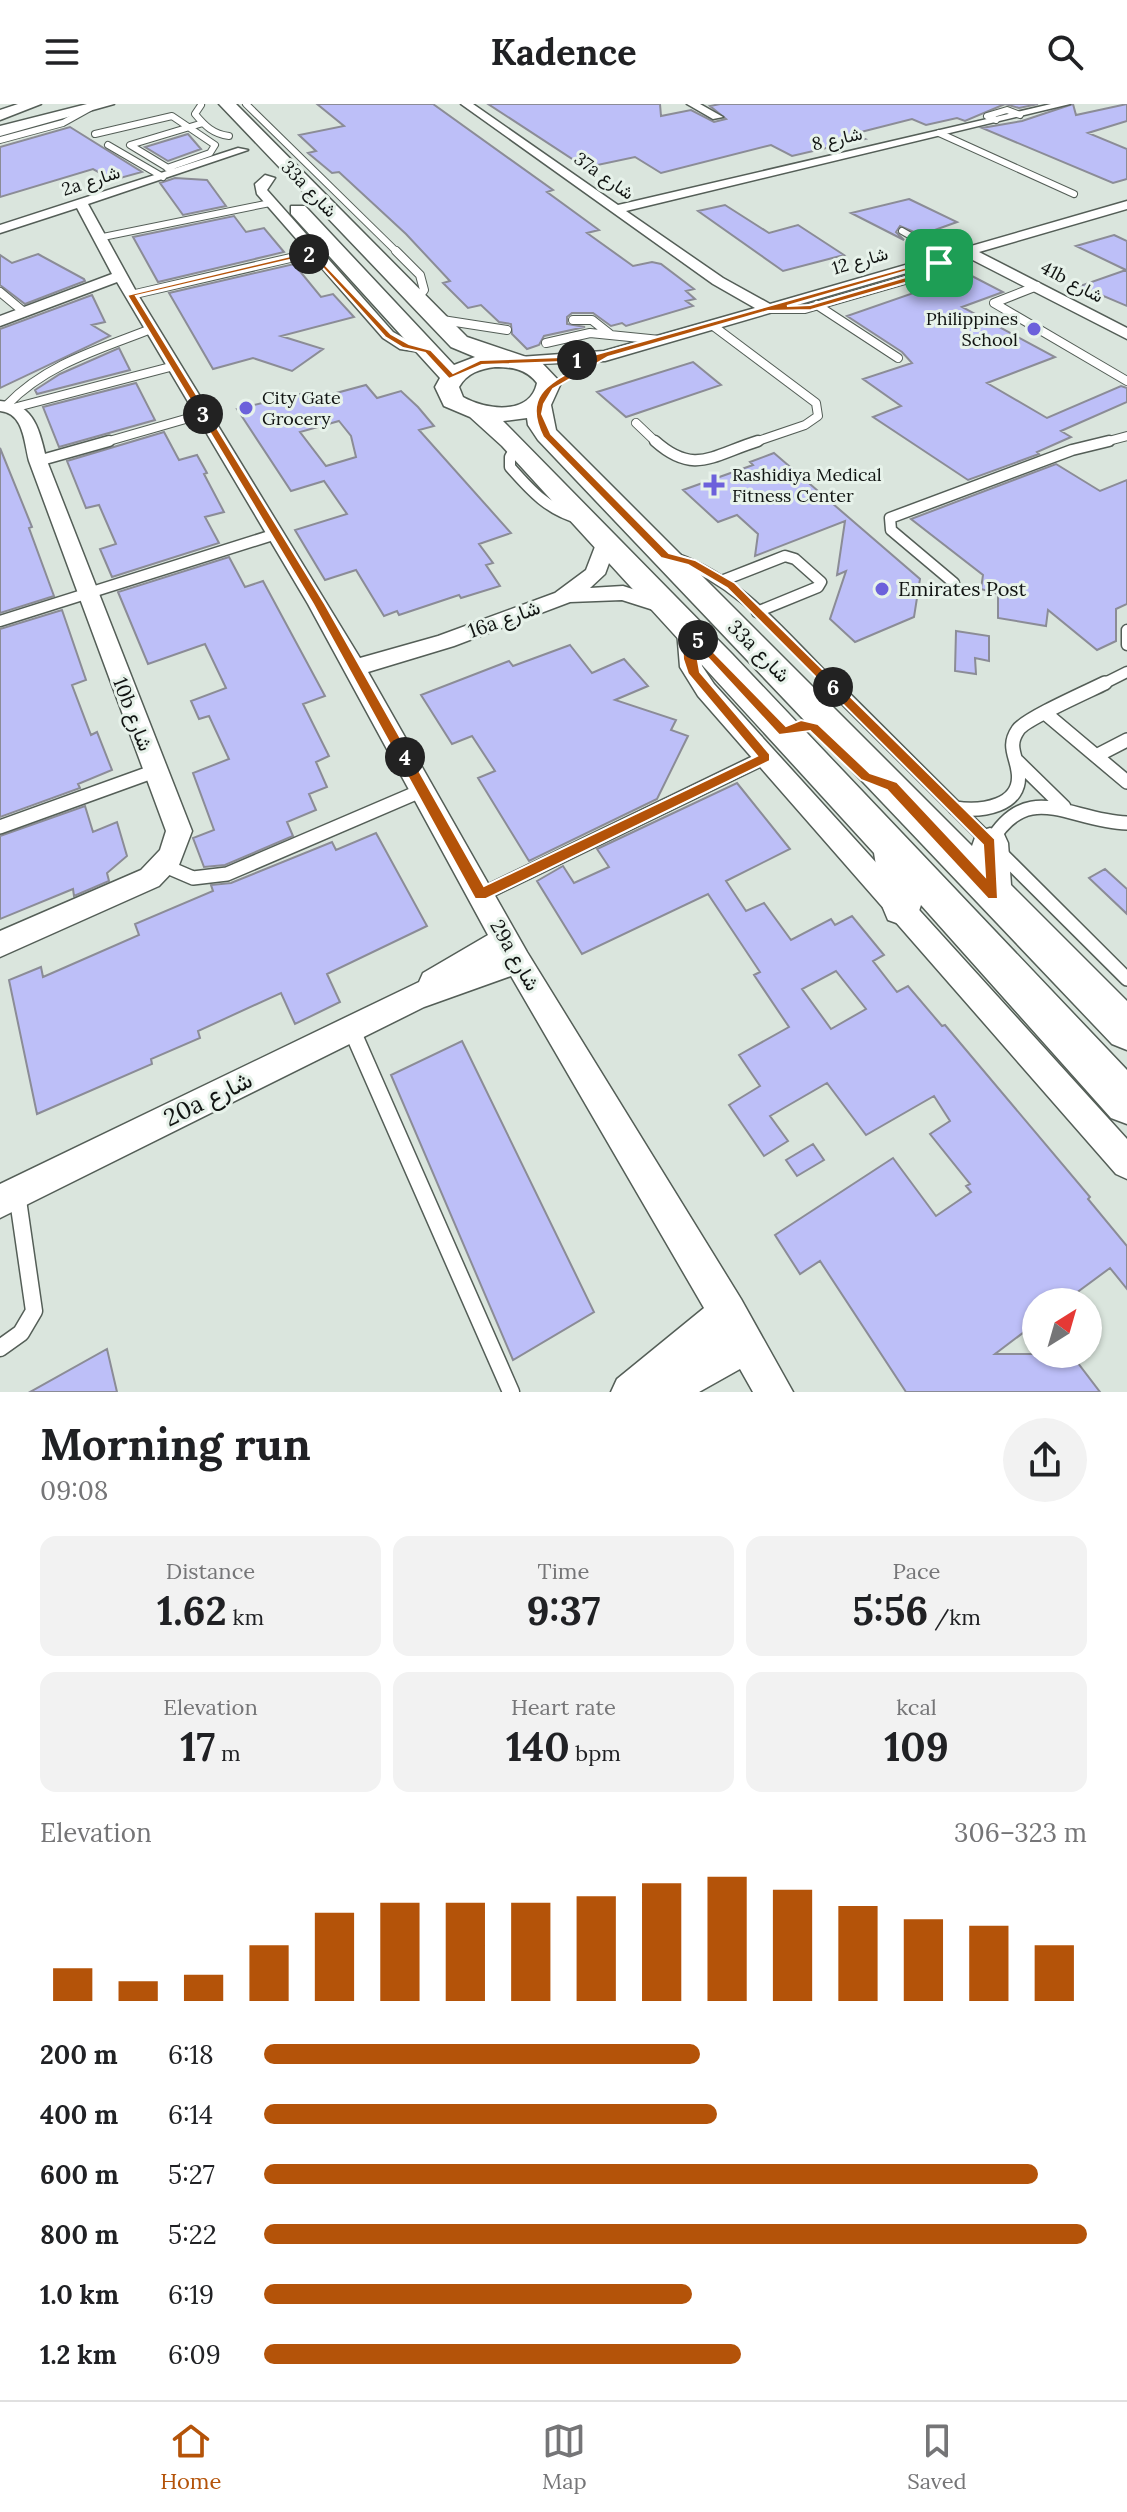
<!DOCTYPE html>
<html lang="en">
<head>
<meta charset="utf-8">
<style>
	body { margin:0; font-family:Lora,Vazirmatn,serif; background:#f2f2f2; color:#202124; height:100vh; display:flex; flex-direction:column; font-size:30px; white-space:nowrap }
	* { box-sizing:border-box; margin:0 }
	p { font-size:26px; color:#757577 }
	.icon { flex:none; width:44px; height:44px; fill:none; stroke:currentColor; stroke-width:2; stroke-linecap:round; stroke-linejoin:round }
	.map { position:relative; height:1288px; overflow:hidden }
	.drawer { display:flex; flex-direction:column; background:#fff; flex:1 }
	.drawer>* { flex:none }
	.needle { width:52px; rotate:37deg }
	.tools { position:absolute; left:1022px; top:1184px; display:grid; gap:16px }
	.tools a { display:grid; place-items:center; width:80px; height:80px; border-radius:50%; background:#fff; box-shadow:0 2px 6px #0004; font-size:40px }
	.pin { position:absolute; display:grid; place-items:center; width:68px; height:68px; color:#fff; margin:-34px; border-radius:16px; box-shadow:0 4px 12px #0006 }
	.km { position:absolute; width:40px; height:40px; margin:-20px; border-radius:50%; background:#222; color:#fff; font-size:22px; line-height:40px; text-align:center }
	.round { display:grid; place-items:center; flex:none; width:84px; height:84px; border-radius:42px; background:#f2f2f2 }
	.headline { display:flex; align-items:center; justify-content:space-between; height:136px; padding:0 40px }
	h1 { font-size:44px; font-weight:700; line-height:60px }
	.stats { display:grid; grid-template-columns:repeat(3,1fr); gap:12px; height:136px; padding:8px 40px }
	.stats div { display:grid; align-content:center; border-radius:16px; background:#f2f2f2; text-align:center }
	.stats b { font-size:40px; font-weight:700 }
	.stats small { font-size:22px; font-weight:400 }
	.stats p { font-size:22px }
	.chart { height:224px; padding:16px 40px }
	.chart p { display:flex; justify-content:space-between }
	.chart svg { width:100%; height:144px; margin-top:8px; stroke:#b45309; stroke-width:6 }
	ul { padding:0 40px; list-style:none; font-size:26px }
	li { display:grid; grid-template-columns:128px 96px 1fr; align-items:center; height:60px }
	li i { height:20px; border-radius:10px; background:#b45309 }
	header { display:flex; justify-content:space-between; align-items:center; height:104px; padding:0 40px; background:#fff; font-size:36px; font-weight:700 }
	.tabs { display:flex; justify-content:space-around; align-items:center; height:112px; border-top:2px solid #e0e0e0; background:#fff; font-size:22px; color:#757577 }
	.tabs a { display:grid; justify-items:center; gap:4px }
	.tabs .on { color:#b45309 }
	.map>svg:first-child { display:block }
</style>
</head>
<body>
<header><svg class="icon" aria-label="menu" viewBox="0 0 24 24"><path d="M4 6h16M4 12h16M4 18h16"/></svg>Kadence<svg class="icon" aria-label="search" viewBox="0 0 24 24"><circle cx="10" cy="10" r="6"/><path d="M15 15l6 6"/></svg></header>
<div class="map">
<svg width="1127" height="1288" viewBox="0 0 1127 1288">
	<rect width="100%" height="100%" fill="#dae5dd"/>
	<path fill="#bdbff8" stroke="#8b8c96" stroke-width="2" fill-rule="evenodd" d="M317 0H433L553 86 547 88 599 126 587 129 633 162 652 158 661 160 694 185 686 187 695 195 686 197 693 202 626 222 622 219 611 222 593 209H572L567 213V220L585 223 544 232 539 241 527 245 512 230 511 220 499 218 481 201 468 204 443 179 450 177 406 130 339 68 332 69 308 49 316 47 299 31 344 22Z
		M488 0H660L661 12 691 6 714 18 726 15 710 2 720 0H1038L1019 4 1005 0 965 17 957 14 926 21 912 15 853 30 865 35 792 52 771 41 661 69 635 53 588 63 580 60Z
		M1073 0 1076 11 1127 0V17L1088 29 1127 45V75L1113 79 982 24 1022 17Z
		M70 23 142 68 113 76 93 65 0 93V43Z
		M188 30 201 45 168 57 145 43Z
		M175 74 207 76 226 102 183 111 160 79Z
		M909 95 957 118 921 131 900 122 896 128 904 136 851 109Z
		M725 101 769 129 798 121 844 151 783 167 698 107Z
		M234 112 246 128 264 124 284 148 158 178 133 133Z
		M1114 131 1127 137V202L1080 182 1126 166 1076 142Z
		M38 150 84 175 85 177 25 200 0 181V151L12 159Z
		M294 160 321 193 333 190 354 213 281 232 323 245 292 267 253 254 213 265 169 189Z
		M968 170 1003 188 962 203 1055 253 987 279 1047 314 1121 282 1127 284V298L1061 327 1071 333 1037 348 1039 350 968 376 873 313 901 302 863 275 912 259 902 248 847 212Z
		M92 191 105 218 92 221 110 232 0 284V225Z
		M119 244 130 266 37 290 35 286 60 270Z
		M693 258 721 281 626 313 597 288Z
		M136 279 155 316 59 343 43 303Z
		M366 281 377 294 401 287 418 303 434 322 419 326 511 429 479 440 493 459 486 461 500 482 461 494 459 491 399 511 397 507 384 512 356 466 325 476 295 426 347 410 324 377 291 387 237 305 304 289 310 296ZM339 317 351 332 356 353 326 362 300 328Z
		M164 328 179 356 197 351 207 369 204 370 224 408 205 413 219 439 112 473 100 445 116 440 99 401 86 404 67 357Z
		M0 344 32 423 29 424 54 492 0 509Z
		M774 349 920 475 914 513 855 538 830 515 846 467 837 471 845 417 755 452 758 430 737 411 718 418 683 386 753 361 750 358Z
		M1056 360 1100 387 1127 376V500L1116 505V537L1097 546 1048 506 1046 522 998 514V490L981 485 983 471 911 415Z
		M229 453 245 483 263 477 325 592 303 600 329 652 316 658 327 683 309 690 316 706 287 718 293 732 225 761 204 763 193 734 214 726 193 669 229 655 209 612 199 615 191 597 226 584 205 540 148 560 118 488Z
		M62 506 86 576 72 581 91 631 97 628 112 666 78 680 80 684 0 713V525Z
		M956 527 989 532V557L975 554 976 570 955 567Z
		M570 541 592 569 624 555 648 582 615 596 676 616 671 626 688 632 657 695 529 757 478 674 495 667 472 632 452 640 421 591 509 557 513 562Z
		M737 679 790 745 726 777 746 807 764 799 791 836 831 815 835 821 852 812 884 851 873 857 897 888 908 882 942 922 945 921 1090 1093 1088 1095 1127 1142V1185L1110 1164 1064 1198H1036V1219L995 1250H1071L1100 1288H906L820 1157 800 1170 775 1131 893 1054 936 1112 971 1088 966 1082 970 1080 930 1030 950 1017 934 992 866 1031 827 979 770 1012 788 1037 764 1052 729 1001 760 982 739 951 789 923 754 871 760 868 708 790 582 850 537 777 563 762 574 779 609 763 597 745ZM836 867 866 905 831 925 802 885Z
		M85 702 93 728 117 718 127 752 107 769 109 777 74 792 73 785 0 815V732Z
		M376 729 427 822 327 870 340 898 295 920 281 889 198 927 200 934 151 955 152 960 37 1010 9 876 41 863 43 873 139 831 135 820 213 787 211 781 231 779 332 738 336 746Z
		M1105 765 1127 785V810L1089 774Z
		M462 937 594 1208 513 1256 391 971Z
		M813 1040 824 1056 797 1072 786 1056Z
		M107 1245 117 1288H30Z"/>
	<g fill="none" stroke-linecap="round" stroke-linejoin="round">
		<g stroke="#545e57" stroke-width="8">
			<path id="lane-far4" d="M246 0 398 149
				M201 1 195 10C205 22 213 30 229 32
				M996 16 987 12 1007 6 1020 11
				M939 29 1074 90
				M95 30 172 12 215 41 210 49 167 64
				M0 36 63 19 90 4
				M108 41 163 73
				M173 67 130 41 203 19
				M902 127 941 149
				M98 134 270 99"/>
		</g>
		<g stroke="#545e57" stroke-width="10">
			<path id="lane-far3" d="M396 147 420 171 424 186 416 196
				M938 147 948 153
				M1037 182 994 199 1127 277
				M0 188 24 208
				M131 191 312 149
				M817 201 898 254
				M768 205H805L926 170 940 155
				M436 215 507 226
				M573 216H592L611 231
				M712 221 816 299 818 312 805 321 752 339
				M546 239 590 229 660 236
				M7 301C46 260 100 245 151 225
				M17 303 174 262
				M636 319 657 339
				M102 339 203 310
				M1101 339 1127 332"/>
		</g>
		<g stroke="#545e57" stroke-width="13">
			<path id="lane-far2" d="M655 337C694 372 713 351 758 337
				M516 343 510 353V363C531 387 549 407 581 415
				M38 357 109 337
				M675 454C742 478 782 532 832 581
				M724 476 785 452 795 455 821 478 818 483 757 508
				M954 479 891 426 890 414 1072 346 1109 337
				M0 517 276 430
				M1127 526V541
				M1101 581 1127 568"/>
		</g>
		<g stroke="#545e57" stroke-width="16">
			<path id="lane-far1" d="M830 579 1127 875
				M1045 609 1127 678
				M1096 652 1127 636
				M1017 657 1064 703
				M955 704C980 708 1024 703 1018 667 1016 651 1007 642 1018 626 1025 615 1089 587 1105 579
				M0 723 155 667
				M990 739C1028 674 1069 717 1127 719
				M165 762 193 774 227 770 423 686
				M481 791 766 653"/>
		</g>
		<g stroke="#545e57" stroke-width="19">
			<path id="lane" d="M351 924 511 1288
				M0 1244 21 1229 34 1207 17 1089"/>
		</g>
		<g stroke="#545e57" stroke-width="3">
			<path id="street" d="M461 0H473L618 101 1051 0H1070L626 107 723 174 770 200 1127 97V105L979 148 1127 224V235L965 152 605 257 513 261 511 258 519 253 604 247 755 204 713 180Z
				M687 0H700L723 13 713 15Z
				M238 44 248 46 88 100 138 191 360 554 438 532 555 489 586 466 596 440 606 434 616 440 605 470 590 484 623 482 673 498 677 503 666 510 622 496 570 498 454 542 368 568 527 848 741 1195 793 1288H753L740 1265 699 1288H611L617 1275 704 1204 511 872 424 903 0 1114V1080L419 878 423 869 488 831 308 500 117 178 0 222V212L112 170 77 104 0 129V121Z
				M265 71 275 74 267 86 393 228 411 238 434 244V250L400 245 383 234 257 90 255 80Z
				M0 297C36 300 39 327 47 357L192 727 179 761 159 782 0 853V827L141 766 160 746 166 727 29 357C24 338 24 309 0 307Z
				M688 519 699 526 702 562 714 580 1127 1035V1075L1116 1070 698 592 680 563 677 526Z"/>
		</g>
		<g stroke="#545e57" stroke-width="3">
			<path id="secondary" d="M18 0H41L0 16V6Z
				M219 0H236L467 233 541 258 561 279 551 301 556 326 972 742 977 728 990 724 1003 728 1008 739 1011 781 1127 897V946L1112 940 538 336 528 321 527 314 503 317 732 550 1127 966V1020L1111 1014 921 801 916 816 902 821 888 816 883 804 874 749 502 342 470 313 444 302 435 283 440 274 291 110V102H305L454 261 475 253 451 243ZM495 263C512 263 526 265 537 279 530 312 486 306 463 293L459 283C467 269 480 265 495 263Z"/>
		</g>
		<g stroke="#545e57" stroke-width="3">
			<path id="primary" d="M87 0H114L0 32V22Z"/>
		</g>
		<use href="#lane-far4" stroke="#fff" stroke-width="6"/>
		<use href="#lane-far3" stroke="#fff" stroke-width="8"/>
		<use href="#lane-far2" stroke="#fff" stroke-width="10"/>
		<use href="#lane-far1" stroke="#fff" stroke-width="13"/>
		<use href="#lane" stroke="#fff" stroke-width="16"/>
		<use href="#street" fill="#fff" fill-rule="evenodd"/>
		<use href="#secondary" fill="#fff" fill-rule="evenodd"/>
		<use href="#primary" fill="#fff" fill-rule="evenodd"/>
	</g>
	<path fill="#b45309" stroke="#fff" stroke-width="2" fill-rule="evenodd" d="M312 147 391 230 409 240 431 246 453 269 480 256 590 252 943 153 941 161 929 172 811 206 768 207 608 253 553 285 544 300 542 310 551 330 669 449 695 456 735 479 995 735 998 795H988L887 686 861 676 810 627 779 631 695 540 700 568 770 650V657L486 795H475L313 500 127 191ZM311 151 385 233 403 244 425 249 449 275 482 261 590 257C555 277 520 287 543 333L661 454 688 461 727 484 983 741 985 772 897 678 870 669 818 620 801 616 786 622 688 522 682 526 683 555 688 570 757 652 484 782 325 500 136 192ZM934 159 923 168 810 201 787 202Z"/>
	<g fill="#6c61db" stroke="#e7f2ea" stroke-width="3">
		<circle cx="1034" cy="225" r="8"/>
		<circle cx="246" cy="304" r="8"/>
		<path d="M710 369h8v8h8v8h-8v8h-8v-8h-8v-8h8z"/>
		<circle cx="882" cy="485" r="8"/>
	</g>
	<g text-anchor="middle" stroke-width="6" stroke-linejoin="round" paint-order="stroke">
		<g font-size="18" fill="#111412" stroke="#e7f2ea">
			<text transform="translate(837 35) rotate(-13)" y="6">شارع 8</text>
			<text transform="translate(604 72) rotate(35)" y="6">37a شارع</text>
			<text transform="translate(91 77) rotate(-18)" y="6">2a شارع</text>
			<text transform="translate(309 85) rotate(46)" y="6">33a شارع</text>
			<text transform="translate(860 157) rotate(-16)" y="6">شارع 12</text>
			<text transform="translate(1072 178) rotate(28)" y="6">41b شارع</text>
		</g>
		<g font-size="18" fill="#111412" stroke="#e7f2ea" text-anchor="start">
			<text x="1018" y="221" text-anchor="end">Philippines<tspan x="1018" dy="21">School</tspan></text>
			<text x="262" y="300">City Gate<tspan x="262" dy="21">Grocery</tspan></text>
			<text x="732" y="377">Rashidiya Medical<tspan x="732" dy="21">Fitness Center</tspan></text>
		</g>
		<g font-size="20" fill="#111412" stroke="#e7f2ea" text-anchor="start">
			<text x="898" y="492">Emirates Post</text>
		</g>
		<g font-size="20" fill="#111412" stroke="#e7f2ea">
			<text transform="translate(504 515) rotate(-20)" y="7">16a شارع</text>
			<text transform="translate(759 547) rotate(45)" y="7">33a شارع</text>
			<text transform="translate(133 610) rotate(69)" y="7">10b شارع</text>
			<text transform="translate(515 851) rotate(60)" y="7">29a شارع</text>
		</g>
		<g font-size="24" fill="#111412" stroke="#e7f2ea">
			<text transform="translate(208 995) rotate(-26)" y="8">20a شارع</text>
		</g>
	</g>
</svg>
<div class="tools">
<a><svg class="needle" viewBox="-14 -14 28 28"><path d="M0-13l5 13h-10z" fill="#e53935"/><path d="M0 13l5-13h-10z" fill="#757577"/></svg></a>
</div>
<div class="pin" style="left:939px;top:159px;background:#1e9e55"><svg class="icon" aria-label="arrive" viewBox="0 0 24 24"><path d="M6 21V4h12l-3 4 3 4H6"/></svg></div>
<b class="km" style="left:577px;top:256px">1</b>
<b class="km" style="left:309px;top:150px">2</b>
<b class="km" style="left:203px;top:310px">3</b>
<b class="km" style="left:405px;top:653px">4</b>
<b class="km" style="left:698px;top:536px">5</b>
<b class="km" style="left:833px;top:583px">6</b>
</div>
<section class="drawer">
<div class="headline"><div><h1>Morning run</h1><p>09:08</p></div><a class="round"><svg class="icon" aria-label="share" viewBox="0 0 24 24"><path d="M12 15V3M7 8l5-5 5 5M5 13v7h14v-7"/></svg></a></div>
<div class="stats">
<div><p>Distance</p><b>1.62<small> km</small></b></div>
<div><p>Time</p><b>9:37</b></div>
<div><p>Pace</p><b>5:56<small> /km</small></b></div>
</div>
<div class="stats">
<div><p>Elevation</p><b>17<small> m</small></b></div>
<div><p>Heart rate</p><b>140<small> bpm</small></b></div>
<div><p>kcal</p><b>109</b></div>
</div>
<div class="chart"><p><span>Elevation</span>306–323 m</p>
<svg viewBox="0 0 160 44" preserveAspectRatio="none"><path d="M5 44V34M15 44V38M25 44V36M35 44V27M45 44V17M55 44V14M65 44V14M75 44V14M85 44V12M95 44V8M105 44V6M115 44V10M125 44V15M135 44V19M145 44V21M155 44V27"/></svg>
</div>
<ul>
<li><b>200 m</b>6:18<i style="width:53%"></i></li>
<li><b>400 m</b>6:14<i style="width:55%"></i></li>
<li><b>600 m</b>5:27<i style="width:94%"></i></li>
<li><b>800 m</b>5:22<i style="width:100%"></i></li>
<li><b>1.0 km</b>6:19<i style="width:52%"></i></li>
<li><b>1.2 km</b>6:09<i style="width:58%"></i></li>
</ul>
</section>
<nav class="tabs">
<a class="on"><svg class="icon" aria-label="home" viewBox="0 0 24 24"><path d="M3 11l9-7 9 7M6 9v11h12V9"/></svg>Home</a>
<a><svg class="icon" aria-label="map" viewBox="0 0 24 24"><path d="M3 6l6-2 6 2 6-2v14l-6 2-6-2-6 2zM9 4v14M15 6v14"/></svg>Map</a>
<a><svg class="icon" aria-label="saved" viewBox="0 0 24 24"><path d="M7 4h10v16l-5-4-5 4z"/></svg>Saved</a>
</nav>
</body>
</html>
